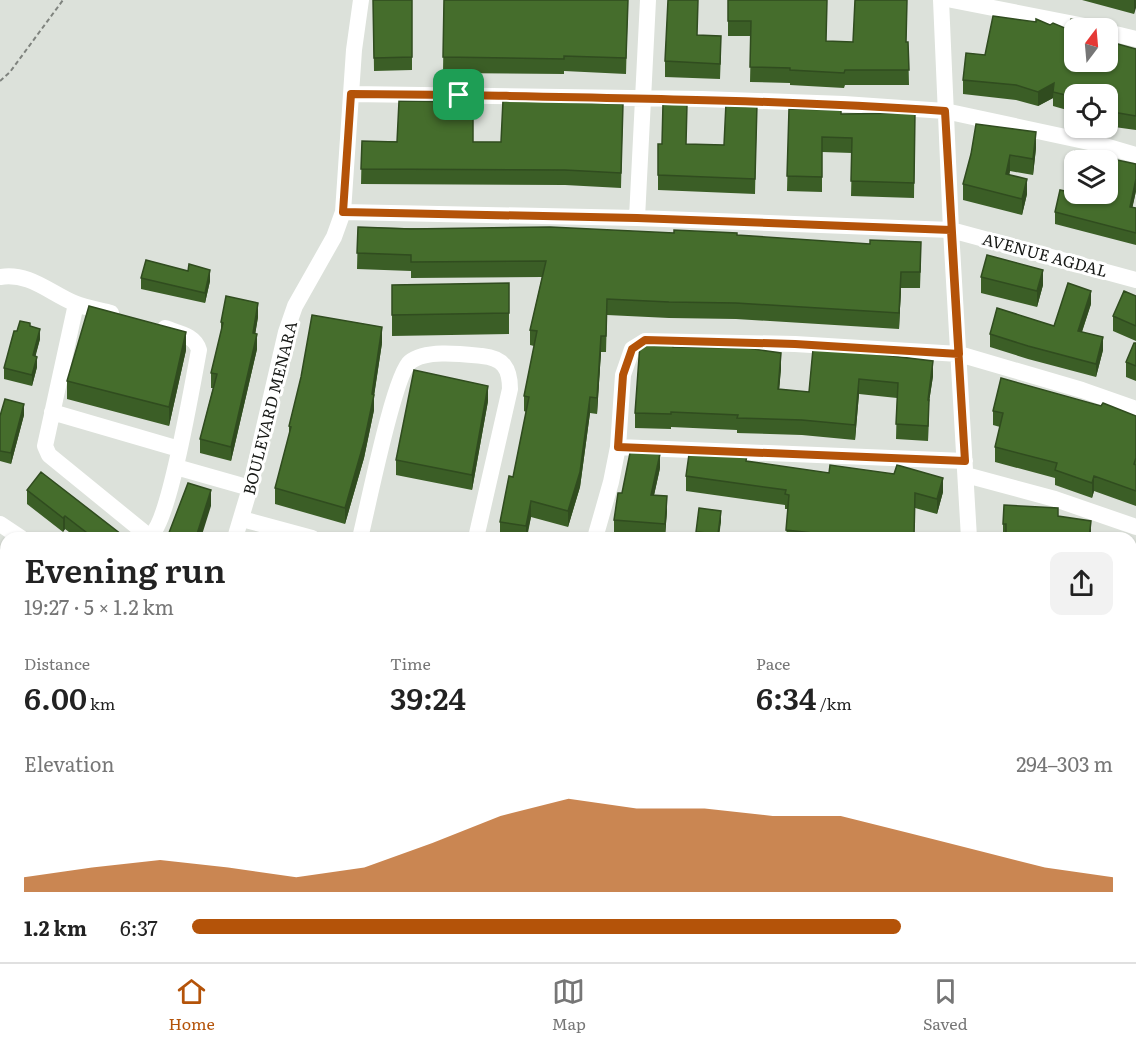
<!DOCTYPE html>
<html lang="en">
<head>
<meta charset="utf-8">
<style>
	body { margin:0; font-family:Literata,serif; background:#f2f2f2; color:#222; height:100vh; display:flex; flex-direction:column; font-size:22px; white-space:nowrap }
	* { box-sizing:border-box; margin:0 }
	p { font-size:20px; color:#767676 }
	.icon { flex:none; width:33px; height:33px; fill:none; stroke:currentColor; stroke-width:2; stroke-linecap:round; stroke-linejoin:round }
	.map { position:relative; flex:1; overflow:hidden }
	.sheet { position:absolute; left:0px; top:532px; width:1137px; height:430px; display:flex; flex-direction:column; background:#fff; border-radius:18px 18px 0 0; box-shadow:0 2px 4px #0004 }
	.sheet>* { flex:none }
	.needle { width:39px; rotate:16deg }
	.tools { position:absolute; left:1064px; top:18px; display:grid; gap:12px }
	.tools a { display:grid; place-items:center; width:54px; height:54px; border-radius:12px; background:#fff; box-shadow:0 2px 4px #0004; font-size:30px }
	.pin { position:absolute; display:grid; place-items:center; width:51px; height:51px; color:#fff; margin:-26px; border-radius:12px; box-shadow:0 3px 9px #0006 }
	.round { display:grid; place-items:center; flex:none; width:63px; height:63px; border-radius:12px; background:#f2f2f2 }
	.headline { display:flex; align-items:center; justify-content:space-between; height:102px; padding:0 24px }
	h1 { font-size:33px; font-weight:600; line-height:45px }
	.figures { display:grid; grid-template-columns:repeat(3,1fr); gap:9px; height:102px; padding:6px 24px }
	.figures div { display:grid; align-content:center }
	.figures b { font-size:30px; font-weight:600 }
	.figures small { font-size:16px; font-weight:400 }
	.figures p { font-size:16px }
	.chart { height:168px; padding:12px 24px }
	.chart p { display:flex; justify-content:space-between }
	.chart svg { width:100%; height:108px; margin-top:6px; fill:#b45309; opacity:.7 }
	ul { padding:0 24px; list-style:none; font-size:20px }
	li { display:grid; grid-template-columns:96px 72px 1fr; align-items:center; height:45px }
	li i { height:15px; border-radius:8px; background:#b45309 }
	.tabs { display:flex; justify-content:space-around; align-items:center; height:84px; border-top:2px solid #e0e0e0; background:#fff; font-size:16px; color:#767676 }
	.tabs a { display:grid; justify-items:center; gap:3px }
	.tabs .current { color:#b45309 }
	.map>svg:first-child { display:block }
</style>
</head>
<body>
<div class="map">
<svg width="1136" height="962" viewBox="0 0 1136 962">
	<rect width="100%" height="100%" fill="#dce1da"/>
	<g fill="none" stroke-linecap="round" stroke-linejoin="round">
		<path stroke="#7f837e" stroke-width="2" stroke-dasharray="4.5 3" stroke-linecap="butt" d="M0 81 10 72 63 0"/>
		<path stroke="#fff" stroke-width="16" d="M941 0 951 230 969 538
			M952 0 1095 28
			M1107 32 1136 39
			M351 94 702 99 844 104 945 111 1098 144 1136 155
			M343 212 637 218 951 230 1136 280
			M637 218 648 0
			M0 277C29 272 50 293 74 303 86 308 99 310 111 313
			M76 304 45 446 49 455 146 534 151 535C170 520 193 381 199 350 195 335 178 333 165 328
			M52 412 179 449
			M618 447 965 461
			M176 467 250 488
			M966 475 1055 499 1136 527
			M242 519 312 538
			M0 524 21 538
			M235 538 250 488 286 332 295 306 334 237 343 212 354 50 361 0
			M360 538C367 511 394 374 410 362 425 349 463 354 482 356 503 358 510 368 510 389L476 538
			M595 538 611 482 618 447 623 375 632 349 645 341 795 344 959 354 1082 390 1136 409
			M243 957 254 962
			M477 957 486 962
			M642 957 652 962
			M14 962 17 957
			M99 962 103 957
			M227 962 231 957
			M340 962 343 957"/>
	</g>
	<path fill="#3b5e26" d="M373 0H412V70L374 71Z
		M444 0H628L626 74 564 71V74L443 73Z
		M728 0 826 41 853 42 907 15 906 42H908L909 85H845L844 88 790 85V83L750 82 751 36H728Z
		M1082 0H1136L1134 14Z
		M697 35 721 52 720 79 665 77V61Z
		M1136 49V130L1107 126V94H1074V112L1053 106V98L1038 106 1016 100 963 94V80L985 55 1074 62Z
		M623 104 621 188 565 185 361 184 362 141 501 142Z
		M757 104 755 194 658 190V175L686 144 724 145Z
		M789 109 841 114 915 113 914 198 851 196 852 153 822 152V192L787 191Z
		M1036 148 1033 175 1010 171 1009 175 1027 194 1022 215 963 200V184L971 154Z
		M1075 151 1136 164V191L1132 208H1136V245L1055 224V212L1060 190 1101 199 1102 194H1107V160H1074V183H1071V170Z
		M358 227 737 235 921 258 920 288H901L899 329 736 319 669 318 607 315 606 352H601L597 414 590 413 580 487 568 527 531 517 527 538H506L500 537V522L513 477 526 412 524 411V396L534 346 530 345V330L542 277 411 278V271L357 269Z
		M981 277 1043 285 1037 307 981 293Z
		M141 278 210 281 205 303 141 289Z
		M509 283V334L392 336V285Z
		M1136 296V341L1113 331V316Z
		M1091 304 1082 332 1103 350 1096 377 1028 359 990 347V334L1054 326Z
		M258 317 255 334 257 349 231 461 200 453V439L213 388H211V373L221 331V322Z
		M30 326 40 339 35 356 37 367 32 386 4 379V368L17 331Z
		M382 343 374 395V410L364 458 345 524 275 504V488L289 436V426Z
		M1136 343V381L1126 377V362Z
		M673 347 781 368 779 390 809 392 813 349 933 376 929 402 928 441 896 439 897 398 859 394 855 440 802 435 737 433V430L671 427V429L635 428V413Z
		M186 350 169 426 67 399V381Z
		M488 401 472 490 396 475V460Z
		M993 411 1136 416V506L1094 491 1092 498 1055 485V478L995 462V447L1000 427 993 425Z
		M24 415 11 464 0 461V416Z
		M747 461 943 492 937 514 915 508 914 538H786L788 509H785V505L686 491V476Z
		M660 468 654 495 667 510 665 537 614 533V520L622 493Z
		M27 490 126 538H77L65 529 63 532 27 504Z
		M1058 516 1091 534V538H1006V537H1003V524Z
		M721 521 719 538H696V532Z
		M0 748H6V882L0 877Z
		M150 957H204V958H202L200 962H157Z
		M510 957H584L593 962H519Z"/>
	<path fill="#304c1f" d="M1134 0H1136V8L1134 14Z
		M1054 83 1053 98 1038 106V92Z
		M1036 132V148L1033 175V159Z
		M1010 155V171L1006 190V174Z
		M1027 179V194L1022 215V199Z
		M1136 179V191L1130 219V207Z
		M210 270V281L205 303V293Z
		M1043 270V285L1037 307V291Z
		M901 272V288L899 329V313Z
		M1091 291V304L1078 343V331Z
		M258 303V317L253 348V333Z
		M382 327V343L373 403 374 395V410L364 458 345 524V508L372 394Z
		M40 329V339L33 366V355Z
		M186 332V350L169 426V407Z
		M257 334V349L231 461V447Z
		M601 336V352L597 414V398Z
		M1103 337V350L1096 377V364Z
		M781 353V368L778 404V389Z
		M37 357V367L32 386V375Z
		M933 361V376L929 402 928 441V400Z
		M859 379V394L855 440V425Z
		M488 386V401L472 490V475Z
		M590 397V413L580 487 568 527V511Z
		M24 404V415L11 464V453Z
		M660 454V468L651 509V495Z
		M1094 476V491L1092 498V483Z
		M943 478V492L937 514V499Z
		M211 490V506L201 538H195Z
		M667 496V510L665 537V524Z
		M531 501V517L526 538V526Z
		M721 511V521L718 538V534Z
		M65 516V529L63 532V518Z
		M1091 521V538H1089Z
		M65 957H75L72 962H62Z
		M197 957H202L200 962H195Z
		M433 957H442V960L441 962H429Z
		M523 957H526L525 962H523Z"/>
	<path fill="#456d2c" stroke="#304c1f" stroke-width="1.5" d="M373 0H412V57L374 58Z
		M444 0H628L626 58 564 56V59L443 57Z
		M668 0H698L697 35 721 36 720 64 665 61Z
		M728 0H827L826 41 853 42 855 0H907L906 42H908L909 70H845L844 73 790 70V68L750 67 751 21H728Z
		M993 16 1036 22V19L1050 25 1053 23 1067 29 1071 19 1076 20V28H1074V62H1107V41L1136 49V116L1107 111V94H1074V97L1053 92 1054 83 1038 92 1016 85 963 80 966 53 985 55Z
		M503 100 623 104 621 173 565 170 361 169 362 141 397 142 399 101 473 102V142H501Z
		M663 103 687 104 686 144 724 145 726 103 757 104 755 179 658 175V144H662Z
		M789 109 841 110V114L915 113 914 183 851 181 852 138 822 137V177L787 176Z
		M976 124 1036 132 1033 159 1010 155 1006 174 1027 179 1022 199 963 184 971 154Z
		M1075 151 1136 164V179L1130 207 1136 208V233L1055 212 1060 190 1101 199 1102 194H1107V160H1074V171L1071 170Z
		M358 227 410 229 550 227 674 233V230L737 233V235L870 244V240L921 242 920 272H901L899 313 736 303 669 302 607 299 606 336H601L597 398 590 397 580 472 568 511 531 501 526 526 500 522 509 476 513 477 529 397 524 396 537 331 530 330 546 261 411 262V255L357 253Z
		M987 255 1043 270 1037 291 981 277Z
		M146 260 188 271 189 264 210 270 205 293 141 278Z
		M509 283V313L392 315V285Z
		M1068 283 1091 291 1078 331 1103 337 1096 364 1028 346 990 334 997 308 1054 326Z
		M1124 291 1136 296V326L1113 316Z
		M226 296 258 303 253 333 257 334 231 447 200 439 217 374 211 373 223 323 221 322Z
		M89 306 186 332 169 407 67 381Z
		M312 315 382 327 372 394 374 395 364 442 345 508 275 488 291 427 289 426 301 377Z
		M20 321 30 323V326L40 329 33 355 37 357 32 375 4 368 14 331H17Z
		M1134 343H1136V366L1126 362Z
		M640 344 673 345V347L747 348 781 353 778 389 809 392 813 349 875 354 933 361 928 400H929L928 426 896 424 898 383 859 379 855 425 802 420 737 418 738 415 671 412V414L635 413Z
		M414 370 488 386 472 475 396 460Z
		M1001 378 1101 406 1103 403 1136 416V458L1134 464 1136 465V491L1094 476 1092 483 1055 470 1057 463 995 447 1003 413 993 411Z
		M5 399 24 404 11 453 0 451V416Z
		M690 447 747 455 746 461 829 473 830 465 894 474 897 465 943 478 937 499 915 493 914 536 813 533 786 530 789 495 785 494 786 490 686 476Z
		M631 448 660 454 651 495 667 496 665 524 614 520 618 493H622Z
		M41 472 126 538H83L87 533 65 516 63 518 27 490Z
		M188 483 211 490 197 534 195 538H167Z
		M1004 505 1058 508V516L1091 521 1089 538H1006V524H1003Z
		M699 508 721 511 718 534 696 532Z
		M255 535 265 538H254Z
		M0 748H6V864L0 859Z
		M39 957H65L62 962H36Z
		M165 957H197L195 962H162Z
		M239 957H240L250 962H236Z
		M348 957H433L429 962H347L345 960Z
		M540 957H584L593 962H548Z"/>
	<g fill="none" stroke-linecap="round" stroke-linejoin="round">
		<g stroke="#fff" stroke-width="12">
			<path id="route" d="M459 95 351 94 343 212 637 218 951 230 965 461 618 447 623 375 632 349 645 340 795 344 959 354 945 111C783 100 622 98 459 95"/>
		</g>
		<use href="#route" stroke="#b45309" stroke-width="8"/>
	</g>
	<g text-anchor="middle" stroke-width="6" stroke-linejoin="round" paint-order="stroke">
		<g font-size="16" fill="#171916" stroke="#fff">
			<text transform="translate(1045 255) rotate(15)" y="6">AVENUE AGDAL</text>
			<text transform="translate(270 408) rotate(-76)" y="6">BOULEVARD MENARA</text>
		</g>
	</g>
</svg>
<div class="tools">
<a><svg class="needle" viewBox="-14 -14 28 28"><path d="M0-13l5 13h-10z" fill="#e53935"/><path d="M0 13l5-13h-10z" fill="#767676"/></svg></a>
<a><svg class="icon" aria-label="locate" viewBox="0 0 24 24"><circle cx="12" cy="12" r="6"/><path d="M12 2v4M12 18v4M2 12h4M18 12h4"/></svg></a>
<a><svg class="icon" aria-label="layers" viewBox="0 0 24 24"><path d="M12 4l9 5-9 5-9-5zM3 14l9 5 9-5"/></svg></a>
</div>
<div class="pin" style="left:459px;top:95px;background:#1e9e55"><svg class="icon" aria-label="arrive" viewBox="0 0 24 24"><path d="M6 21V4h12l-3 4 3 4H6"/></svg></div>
<section class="sheet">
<div class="headline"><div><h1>Evening run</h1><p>19:27 · 5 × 1.2 km</p></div><a class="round"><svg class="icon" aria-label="share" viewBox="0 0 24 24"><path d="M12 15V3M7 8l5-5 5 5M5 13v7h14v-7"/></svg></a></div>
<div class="figures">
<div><p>Distance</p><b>6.00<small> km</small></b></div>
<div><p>Time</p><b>39:24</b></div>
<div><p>Pace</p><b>6:34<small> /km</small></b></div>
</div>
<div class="chart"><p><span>Elevation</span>294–303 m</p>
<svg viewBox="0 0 160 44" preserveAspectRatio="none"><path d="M0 44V38L10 34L20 31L30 34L40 38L50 34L60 24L70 13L80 6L90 10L100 10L110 13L120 13L130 20L140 27L150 34L160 38V44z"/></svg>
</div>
<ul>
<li><b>1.2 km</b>6:37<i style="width:77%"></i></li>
</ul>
</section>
</div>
<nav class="tabs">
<a class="current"><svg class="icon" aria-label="home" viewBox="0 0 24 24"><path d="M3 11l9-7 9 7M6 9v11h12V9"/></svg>Home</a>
<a><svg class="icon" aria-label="map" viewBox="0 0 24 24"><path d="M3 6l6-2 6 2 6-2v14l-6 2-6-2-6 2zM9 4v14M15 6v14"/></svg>Map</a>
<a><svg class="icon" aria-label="saved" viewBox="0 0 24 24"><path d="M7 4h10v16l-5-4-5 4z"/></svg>Saved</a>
</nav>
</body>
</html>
